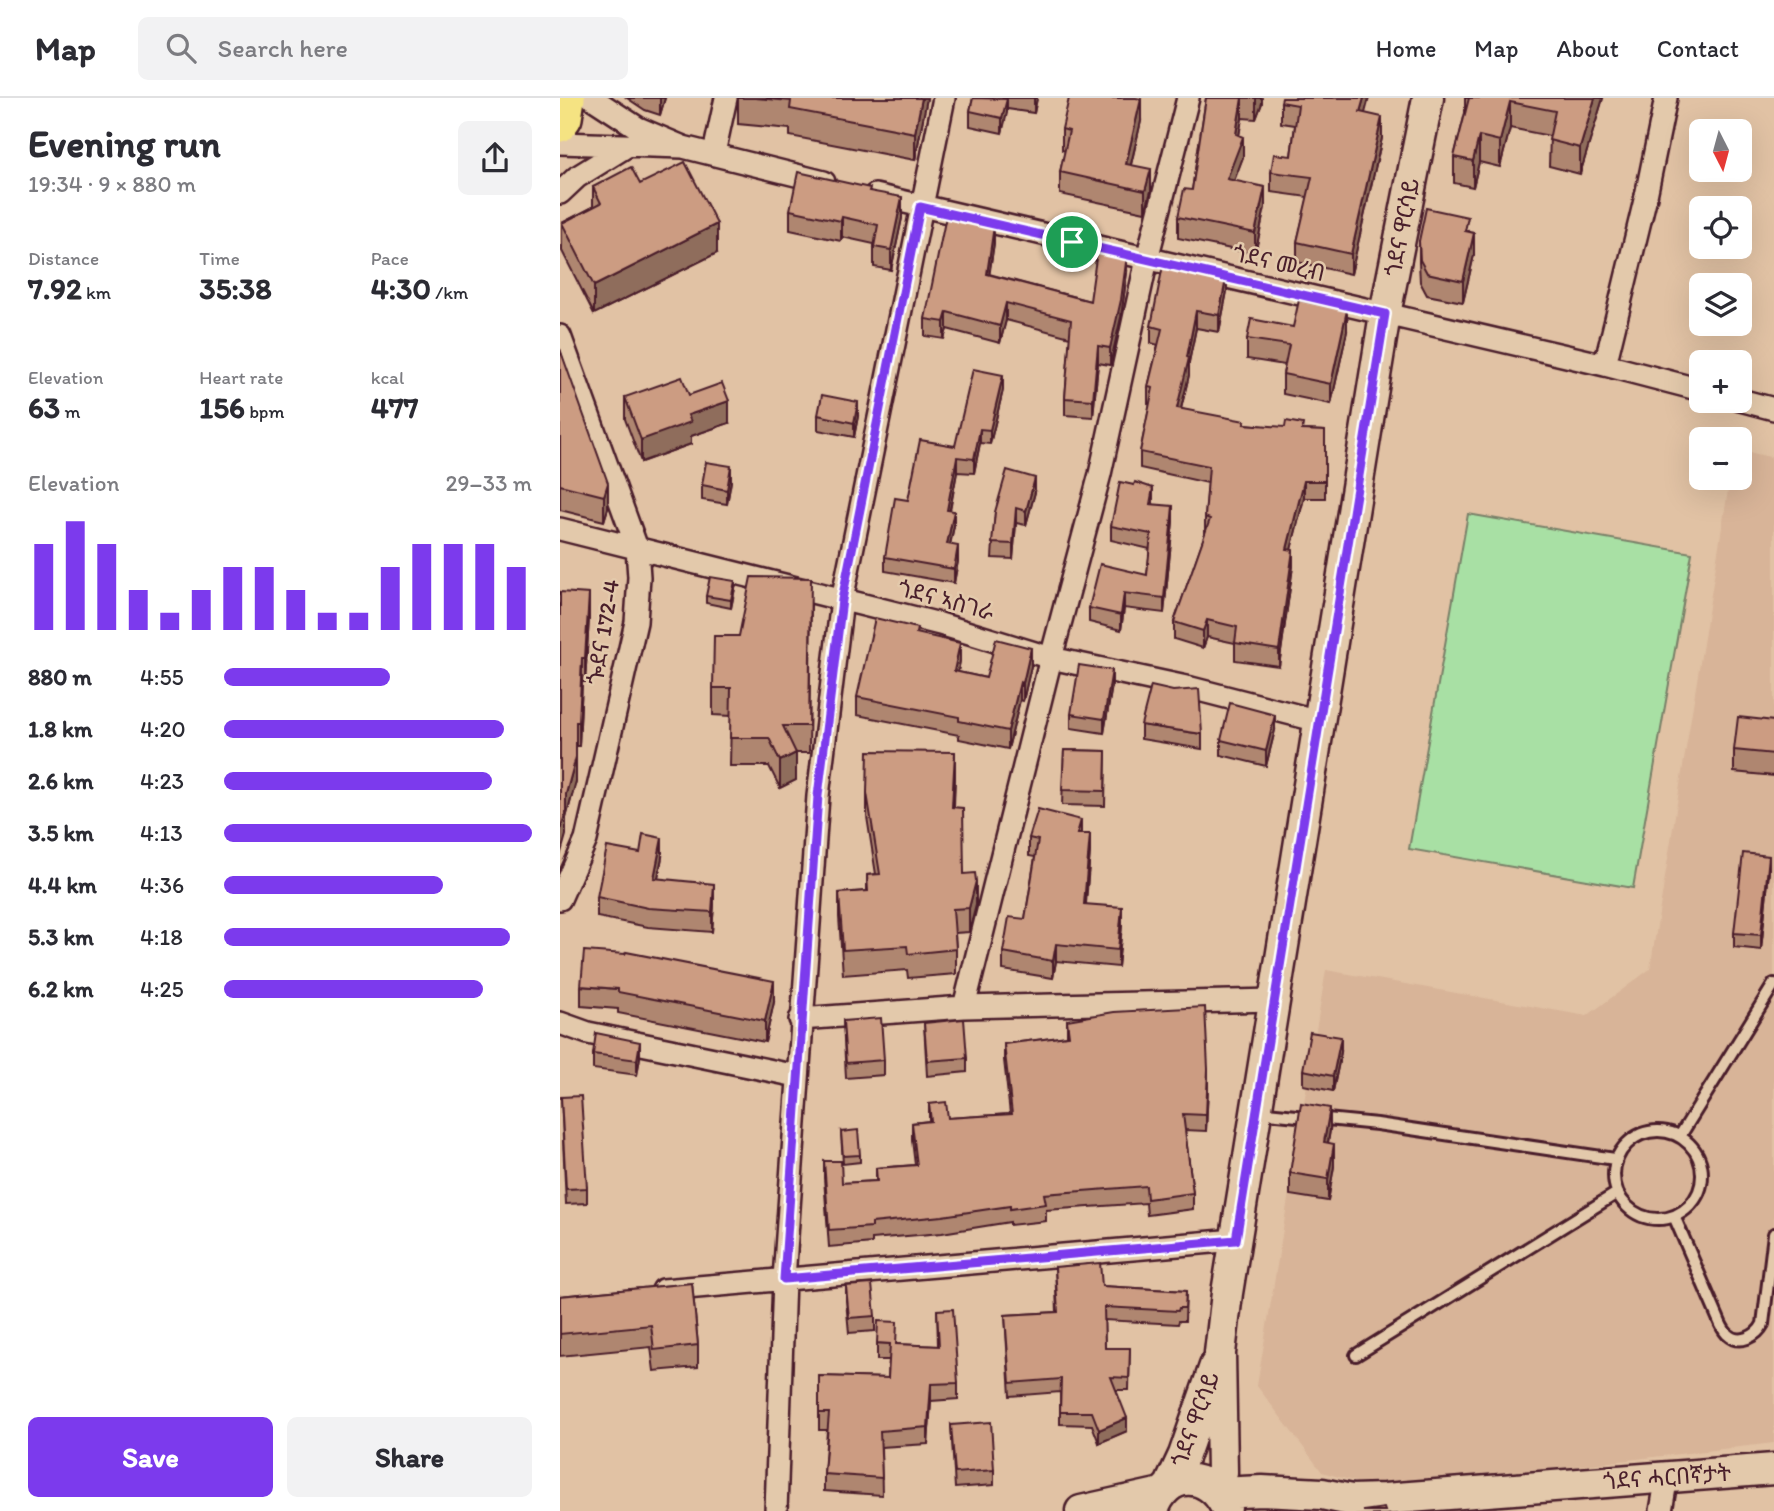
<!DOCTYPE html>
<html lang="en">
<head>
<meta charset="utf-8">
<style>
	body { margin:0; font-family:Itim,"Noto Sans Ethiopic",sans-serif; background:#f2f2f3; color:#2b2b33; height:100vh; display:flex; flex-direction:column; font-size:26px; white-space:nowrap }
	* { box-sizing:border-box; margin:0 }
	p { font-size:23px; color:#7c7c81 }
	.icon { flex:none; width:38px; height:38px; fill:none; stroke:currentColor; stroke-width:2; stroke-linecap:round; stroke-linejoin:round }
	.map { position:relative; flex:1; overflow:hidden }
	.details { display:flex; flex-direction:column; background:#fff; width:560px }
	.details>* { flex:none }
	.needle { width:46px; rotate:174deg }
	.controls { position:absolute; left:1129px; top:21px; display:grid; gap:14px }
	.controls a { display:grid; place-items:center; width:63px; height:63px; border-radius:10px; background:#fff; box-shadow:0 7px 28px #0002; font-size:35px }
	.pin { position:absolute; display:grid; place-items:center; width:60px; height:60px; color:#fff; margin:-30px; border:4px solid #fff; border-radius:50%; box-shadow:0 2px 7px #0007 }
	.round { display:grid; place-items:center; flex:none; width:74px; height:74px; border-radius:10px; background:#f2f2f3 }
	.head { display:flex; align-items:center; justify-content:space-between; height:119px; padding:0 28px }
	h1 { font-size:38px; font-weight:800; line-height:52px }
	.metrics { display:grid; grid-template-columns:repeat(3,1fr); gap:10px; height:119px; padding:7px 28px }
	.metrics div { display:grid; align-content:center }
	.metrics b { font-size:30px; font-weight:800 }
	.metrics small { font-size:19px; font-weight:400 }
	.metrics p { font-size:19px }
	.chart { height:196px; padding:14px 28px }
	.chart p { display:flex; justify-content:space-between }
	.chart svg { width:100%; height:126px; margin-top:7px; stroke:#7c3aed; stroke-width:6 }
	.button { display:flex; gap:14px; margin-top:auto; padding:14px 28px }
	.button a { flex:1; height:80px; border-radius:10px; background:#7c3aed; color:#fff; font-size:28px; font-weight:800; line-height:80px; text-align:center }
	.button a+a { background:#f2f2f3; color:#2b2b33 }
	ul { padding:0 28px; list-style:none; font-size:23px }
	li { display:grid; grid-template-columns:112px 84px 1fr; align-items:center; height:52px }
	li i { height:18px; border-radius:9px; background:#7c3aed }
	header { display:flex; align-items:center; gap:42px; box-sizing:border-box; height:98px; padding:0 35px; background:#fff; border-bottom:2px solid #e1e1e2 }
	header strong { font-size:33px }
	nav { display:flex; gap:38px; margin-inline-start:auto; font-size:24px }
	.search { width:490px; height:63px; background:#f2f2f3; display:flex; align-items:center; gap:18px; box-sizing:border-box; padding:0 24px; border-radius:10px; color:#7c7c81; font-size:26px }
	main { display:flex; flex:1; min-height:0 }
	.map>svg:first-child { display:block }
</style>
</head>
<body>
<header>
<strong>Map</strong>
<div class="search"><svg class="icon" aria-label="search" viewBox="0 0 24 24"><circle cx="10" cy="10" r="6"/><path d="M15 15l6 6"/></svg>Search here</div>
<nav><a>Home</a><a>Map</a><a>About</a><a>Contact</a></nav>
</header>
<main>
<section class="details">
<div class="head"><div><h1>Evening run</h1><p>19:34 · 9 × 880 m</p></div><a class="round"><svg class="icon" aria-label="share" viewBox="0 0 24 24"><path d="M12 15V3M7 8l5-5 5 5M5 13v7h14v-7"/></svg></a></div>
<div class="metrics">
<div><p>Distance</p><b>7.92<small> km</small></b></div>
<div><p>Time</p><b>35:38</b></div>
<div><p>Pace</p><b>4:30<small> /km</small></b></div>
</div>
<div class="metrics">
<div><p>Elevation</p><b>63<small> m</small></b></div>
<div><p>Heart rate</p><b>156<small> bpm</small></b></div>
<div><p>kcal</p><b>477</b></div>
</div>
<div class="chart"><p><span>Elevation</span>29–33 m</p>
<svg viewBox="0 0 160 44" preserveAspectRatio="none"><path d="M5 44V14M15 44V6M25 44V14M35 44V30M45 44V38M55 44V30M65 44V22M75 44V22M85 44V30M95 44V38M105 44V38M115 44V22M125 44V14M135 44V14M145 44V14M155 44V22"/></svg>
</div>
<ul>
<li><b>880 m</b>4:55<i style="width:54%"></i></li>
<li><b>1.8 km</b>4:20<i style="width:91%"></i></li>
<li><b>2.6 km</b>4:23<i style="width:87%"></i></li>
<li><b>3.5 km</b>4:13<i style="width:100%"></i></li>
<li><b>4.4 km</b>4:36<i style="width:71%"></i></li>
<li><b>5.3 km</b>4:18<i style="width:93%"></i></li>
<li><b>6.2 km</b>4:25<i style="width:84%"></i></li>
</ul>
<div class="button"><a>Save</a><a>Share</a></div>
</section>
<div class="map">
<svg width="1214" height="1413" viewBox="0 0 1214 1413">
	<rect width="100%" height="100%" fill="#e1c2a4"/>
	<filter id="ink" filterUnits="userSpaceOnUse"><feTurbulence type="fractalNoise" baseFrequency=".0143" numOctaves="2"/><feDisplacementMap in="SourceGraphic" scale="14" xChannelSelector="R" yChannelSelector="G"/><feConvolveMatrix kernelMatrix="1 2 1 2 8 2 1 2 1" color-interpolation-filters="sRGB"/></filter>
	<g filter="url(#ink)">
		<path fill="#d8b498" d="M1180 352 1214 360V1345L820 1391 762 1374 697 1288 766 872 1027 918 1090 871 1170 380H1180Z"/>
		<path fill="#a8e0a4" stroke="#798068" stroke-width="2" d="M908 416 1132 455 1073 790 849 751Z"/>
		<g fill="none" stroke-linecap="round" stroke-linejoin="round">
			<g stroke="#4a1f2b" stroke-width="16">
				<path id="lane" d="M697 1014 817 1026 1055 1061
					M1054 1077a44 44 0 1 1 88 0a44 44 0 1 1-88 0Z
					M1120 1038 1214 886
					M1114 1118 1158 1220C1160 1225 1163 1232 1167 1236 1179 1248 1197 1238 1203 1226L1214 1136
					M796 1257 1057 1095"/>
			</g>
			<g stroke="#4a1f2b" stroke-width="26">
				<path id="street" d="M0 45 123 49 78 30 32 0
					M123 49 264 84
					M154 55 166 0
					M0 95 17 79 67 48
					M315 97 1045 267 1141 292
					M0 238 77 450 79 479 76 524 26 742 0 801
					M1045 267 1086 98 1106 0
					M1180 302 1214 311
					M0 431 380 526 491 560 631 590 759 623
					M404 909 491 560 540 376 587 161 628 0
					M240 921 404 909 715 902
					M0 925 28 935 237 978
					M103 1192 675 1142
					M216 1413 224 1181 258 698 282 502 384 0
					M1101 1413 1107 1378"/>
			</g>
			<g stroke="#4a1f2b" stroke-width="35">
				<path id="secondary" d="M610 1387 624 1357 655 1268
					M658 1394 662 1374 660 1255 667 1195 825 216 868 0
					M659 1395 702 1393 762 1396 791 1402 824 1401 1214 1371
					M521 1413 602 1395
					M593 1413C606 1372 648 1372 666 1409"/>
			</g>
			<g stroke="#4a1f2b" stroke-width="38">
				<path id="primary" d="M0 27 5 20 8 0"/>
			</g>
			<use href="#lane" stroke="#e3c9ab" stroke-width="10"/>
			<use href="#street" stroke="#e3c9ab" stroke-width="21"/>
			<use href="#secondary" stroke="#e3c9ab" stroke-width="30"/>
			<use href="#primary" stroke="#f5e382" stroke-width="33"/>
		</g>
		<path fill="#af8670" stroke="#4a1f2b" stroke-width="2" d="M67 0H105L100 17 85 12Z
			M178 0H367L355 62 230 38V31L178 26Z
			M413 0H477L474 15 447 11 442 35 410 28V13Z
			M646 0H702V5L696 21 682 20 679 37 683 59 674 82 705 109 695 156 618 140V119L632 92Z
			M905 0H1043L1020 76 989 68 990 38 950 30 940 69 919 64 913 89 894 85V59L905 15Z
			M721 4 805 15 822 40 791 176 737 164V144L748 99 711 94V74L731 58 735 27 721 25Z
			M581 23 571 67 591 93 585 114 500 96V74L505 53 502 52V31Z
			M80 86 157 155 34 216 2 153V125L33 109V89Z
			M310 93 342 120 331 172 314 169V146L282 139 281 143 230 132V112Z
			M405 124 434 145 429 176 530 203 567 174 561 219 550 267 538 265 533 319 505 317V300L510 239 446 222 440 245 387 231 384 241 365 238V221Z
			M908 133 914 157 903 204 867 197 860 184 859 164V143Z
			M667 193 659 234 636 230 629 264V277L621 311 685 326 743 332 765 333V400H744L731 451 733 468 719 568 675 562V545L647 539 643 550 614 541V524L645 436V419L648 385 580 370V354L590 306H588V289L598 247 591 245V228Z
			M733 229 787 233 771 306 723 296V276L725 267 687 261V241Z
			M0 251 48 410 44 423 0 412Z
			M443 292 430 346 420 345 414 375 397 374 390 413 394 428 390 447 398 463 394 485 325 473V459L348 402Z
			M129 297 169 325 131 338V346L81 364 65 321V299Z
			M258 317 298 318 294 339 258 332Z
			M171 383 167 406 142 402V387Z
			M475 394 466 427 456 425 453 461 432 460 435 414Z
			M593 406 613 423 604 515 564 510 561 532 529 524V510L587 477 590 451 551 442V428Z
			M175 490 171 510 146 505V498Z
			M0 494 29 520 25 584H22L19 648H16V683L6 720V737Z
			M251 507 249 655H236V682L220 690 209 668H170L171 618 153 617V590L179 538Z
			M357 536 400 563 398 574 426 580 471 568 463 603 460 602 448 651 399 641V637L297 617V599Z
			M552 587 544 635 511 630V616Z
			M1214 623V678L1174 674V652Z
			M581 627 642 636V651L581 641Z
			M715 632 706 668 661 657V642Z
			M504 652 546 653 545 708 502 707Z
			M395 678 394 709 404 776 416 807 409 834 395 835 396 851V876L348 880 347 872 283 877 279 819V795L307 793V777L316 776 307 719V695Z
			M521 736 530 753 526 806 562 827 558 869 496 863 493 880 443 872V854L465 821 475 759 469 758V740Z
			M102 759 98 781 154 806 152 834 88 829 37 819V799Z
			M1209 773 1201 852 1174 849V835Z
			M21 888 214 904 205 944 58 915V911L21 908Z
			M507 922 648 988 646 1033 625 1032 633 1095V1111L587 1117 586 1105 486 1112V1123L450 1127V1124L382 1135 312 1141V1145L269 1149 264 1080V1063L282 1085 316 1083V1070L355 1067 352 1042V1025L369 1023V1006L388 1020 450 1016 444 962V946L507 938Z
			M283 923 324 962V977L286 980Z
			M364 925 407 960V974L367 978Z
			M781 954 773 993 743 987V972Z
			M33 956 80 959 77 977 33 971Z
			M1 999 27 1090V1105L6 1106Z
			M770 1032 768 1045 774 1068 768 1103 730 1097V1075Z
			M281 1034 300 1057V1064L283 1066Z
			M495 1169 542 1188 626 1193 625 1223H619L618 1226 544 1222 545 1250H570L569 1292H556L567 1333 539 1345 532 1327 500 1326V1294L450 1298 445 1217 497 1214Z
			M132 1185 138 1247V1269L94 1273 91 1249 0 1258V1198Z
			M286 1188 315 1218V1233L289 1235 286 1203Z
			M377 1212 398 1285V1301L371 1303 368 1346 321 1349 322 1397 264 1393V1376L267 1332H259V1278L328 1280 329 1262H317V1245L378 1248Z
			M391 1327 434 1372V1387L395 1390Z"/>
		<path fill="#8f6d5b" stroke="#4a1f2b" stroke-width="2" d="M100 0H105L100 17Z
			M362 0H367L355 62V35Z
			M474 0H477L474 15Z
			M682 0V20L676 56 683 39V59L667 102V81L676 36Z
			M696 0H702V5L696 21Z
			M804 0H809L800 34V14Z
			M1035 0H1043L1020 76V50Z
			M447 1V15L442 35V20Z
			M581 1V23L566 87V66Z
			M950 4V30L940 69V43Z
			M822 19V40L791 176V156Z
			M919 38V64L913 89V63Z
			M591 71V93L585 114V93Z
			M705 89V109L695 156V135Z
			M342 99V120L331 172V152Z
			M282 119V139L281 143V123Z
			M157 126V155L34 216V188Z
			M434 128V145L427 193V176Z
			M914 135V157L903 204V183Z
			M567 157V174L561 219 550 267V250Z
			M667 176V193L659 234V217Z
			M446 205V222L440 245V228Z
			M787 212V233L771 306V286Z
			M636 213V230L629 264V277L617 327V310Z
			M387 214V231L384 241V224Z
			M538 248V265L533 319V302Z
			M443 277V292L430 346V332Z
			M169 303V325L131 338V346L81 364V342L128 317Z
			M298 304V318L294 339V325Z
			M420 331V345L414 375V361Z
			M397 359V374L387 426V412Z
			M171 368V383L167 406V392Z
			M475 380V394L466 427V413Z
			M744 383V400L727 468V451Z
			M48 385V410L44 423V398Z
			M593 390V405L590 421V406Z
			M613 408V423L604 515V500Z
			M456 410V425L453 461V446Z
			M394 413V428L387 460V446Z
			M398 448V463L394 485V471Z
			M733 452V468L719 568V552Z
			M175 483V490L171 510V502Z
			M564 495V510L561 532V517Z
			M29 496V520L25 584V560Z
			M647 522V539L643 550V533Z
			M400 545V563L394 591V573Z
			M471 550V568L463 603V585Z
			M22 560V584L19 648V624Z
			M552 572V587L544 635V621Z
			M460 584V602L448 651V633Z
			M715 617V632L706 668V653Z
			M395 654V678L392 733V709Z
			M236 655V682L220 690V663Z
			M16 659V683L6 720V737L0 758V733L6 696Z
			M521 722V740L517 736Z
			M530 736V753L524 823V806Z
			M102 740V759L94 800V780Z
			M1209 758V773L1201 852V837Z
			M416 783V807L409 834V810Z
			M154 786V806L152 834V814Z
			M562 809V827L558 869V852Z
			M496 846V863L493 880V863Z
			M214 883V904L205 944V923Z
			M781 939V954L773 993V978Z
			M80 944V959L77 977V962Z
			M648 971V988L646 1033V1017Z
			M770 1010V1032L764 1066V1044Z
			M774 1046V1068L768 1103V1081Z
			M371 1286V1303L368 1346V1329Z
			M567 1320V1333L539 1345V1332Z"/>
		<path fill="#cc9c82" stroke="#4a1f2b" stroke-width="2" d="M195 0H362L355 35 230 11 231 3Z
			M413 0 447 1 442 20 410 13Z
			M509 0H576L581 1 566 66 591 71 585 93 500 74 509 33 502 31Z
			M646 0H682L676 36 683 39 667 81 705 89 695 135 618 119 624 91 632 92Z
			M722 0H804L800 14 822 19 791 156 737 144 752 79 711 74 714 56 731 58 738 7 721 4Z
			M909 0H1035L1020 50 989 42 995 13 950 4 940 43 919 38 913 63 894 59Z
			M125 64 157 126 34 188 2 125 41 105 33 89 71 69 80 86Z
			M238 74 310 90 309 93 342 99 331 152 314 149 318 127 282 119 281 123 230 112Z
			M866 110 908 119 905 133 914 135 903 183 867 175 860 162 859 143Z
			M386 118 405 121V124L434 128 427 176 530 203 537 153 567 157 561 202 550 250 538 248 533 302 505 300 511 222 446 205 440 228 387 214 384 224 365 221Z
			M604 162 667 176 659 217 636 213 627 259 629 260 617 310 685 323 684 326 725 329 726 323 743 326 742 332 765 333V383H744L727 451 733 452 719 552 675 545 677 529 647 522 643 533 614 524 650 421 645 419 649 368 580 354 593 290 588 289 602 231 591 228Z
			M739 202 787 212 771 286 723 276 729 247 687 241 691 221 733 229Z
			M0 251 48 385 44 398 0 387Z
			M413 271 443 277 430 332 420 331 414 361 397 359 387 412 394 413 387 446 398 448 394 471 325 459 335 400 348 402 360 342 395 348Z
			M122 279 129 297 162 285 169 303 128 317 131 324 81 342 65 299Z
			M262 297 298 304 294 325 258 317Z
			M146 364 171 368 167 392 142 387Z
			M447 372 475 380 466 413 456 410 453 446 432 445 435 414Z
			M560 384 574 387 575 384 593 390 590 406 613 408 604 500 564 495 561 517 529 510 540 466 587 477 591 436 551 428Z
			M150 479 175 483 171 502 146 498Z
			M191 479 251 480 249 628H223L236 655 220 663 209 640H170L171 590H153L154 538H179Z
			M0 494 29 496 25 560H22L19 624H16V659L6 696V713L0 733Z
			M315 520 357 530 356 535 400 545 394 573 426 580 436 541 471 550 463 585 460 584 448 633 399 623V619L297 599Z
			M519 567 552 572 544 621 511 616Z
			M591 588 613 593 639 591 642 636 581 627Z
			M670 605 715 617 706 653 661 642Z
			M1178 619 1214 623V656L1174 652Z
			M504 652 546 653 545 693 502 692Z
			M308 653 395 654 392 709 403 710 404 776 415 775 416 783 409 810 393 811 396 851 348 856 347 848 283 852 279 795 308 793 307 777 320 776 307 695Z
			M478 711 521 722 517 736H530L524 806 562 809 558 852 496 846 493 863 443 854 449 819 465 821 478 742 469 740Z
			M83 736 102 740 94 780 154 786 152 814 88 810 37 799 47 749 80 755Z
			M1183 755 1209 758 1201 837 1174 835Z
			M24 853 65 856 66 854 214 883 205 923 58 894V891L21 888Z
			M645 909 648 971 646 1017 623 1016 633 1095 587 1101 586 1088 484 1096 486 1106 450 1111V1108L382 1118 312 1125V1129L269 1132 264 1063H281L282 1085 317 1083 316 1070 357 1067 352 1025 371 1023 369 1006 386 1004 388 1020 452 1016 444 946 509 938 507 922 554 914Z
			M321 920 324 962 286 965 283 923Z
			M404 921 407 960 367 963 364 925Z
			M750 934 781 939 773 978 743 972Z
			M36 935 80 944 77 962 33 956Z
			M21 998 27 1090 6 1091 1 999Z
			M741 1005 770 1010 764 1044 774 1046 768 1081 730 1075Z
			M298 1032 300 1057 283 1058 281 1034Z
			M540 1165 542 1188 626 1193 625 1210H619L618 1213 544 1209 545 1250H570L569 1280 551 1279 567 1320 539 1332 532 1314H500L501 1281 450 1285 445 1217 498 1214 495 1169Z
			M132 1185 138 1247 94 1252 91 1227 0 1236V1198Z
			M312 1186 315 1218 289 1220 286 1188Z
			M393 1211 398 1285 371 1286 368 1329 320 1333 322 1380 264 1376 269 1315H259V1278L328 1280 330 1246 317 1245 318 1223 337 1224 336 1246 379 1248 377 1212Z
			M431 1324 434 1372 395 1375 391 1327Z
			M824 1410 825 1413H803Z"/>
	</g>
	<g fill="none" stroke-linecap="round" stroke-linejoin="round" filter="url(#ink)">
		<g stroke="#fff" stroke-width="14">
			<path id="route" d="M360 109 825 216 676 1142 224 1181 258 698 282 502Z"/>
		</g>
		<use href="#route" stroke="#7c3aed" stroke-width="9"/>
	</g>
	<g text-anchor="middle" stroke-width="5" stroke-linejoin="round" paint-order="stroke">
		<g font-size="23" fill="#4a1f2b" stroke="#e3c9ab">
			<text transform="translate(842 129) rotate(-79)" y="8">ጎደና ዋርሳይ</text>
			<text transform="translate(719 165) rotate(13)" y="8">ጎደና መረብ</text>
			<text transform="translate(386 502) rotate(15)" y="8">ጎደና ኣስገራ</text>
			<text transform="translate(43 534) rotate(-81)" y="8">ጐደና 172-4</text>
			<text transform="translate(635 1321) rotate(-70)" y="8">ጎደና ዋርሳይ</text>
			<text transform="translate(1107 1379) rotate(-4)" y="8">ጎደና ሓርበኛታት</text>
		</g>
	</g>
</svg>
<div class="controls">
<a><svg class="needle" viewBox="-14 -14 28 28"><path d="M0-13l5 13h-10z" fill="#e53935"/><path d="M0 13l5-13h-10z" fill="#7c7c81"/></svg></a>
<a><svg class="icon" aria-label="locate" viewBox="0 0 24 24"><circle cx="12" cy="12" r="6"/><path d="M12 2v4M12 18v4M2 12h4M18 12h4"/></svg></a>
<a><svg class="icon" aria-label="layers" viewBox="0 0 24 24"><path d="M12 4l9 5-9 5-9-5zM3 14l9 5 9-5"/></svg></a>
<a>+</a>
<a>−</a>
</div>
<div class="pin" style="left:512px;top:144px;background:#1e9e55"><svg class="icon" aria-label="arrive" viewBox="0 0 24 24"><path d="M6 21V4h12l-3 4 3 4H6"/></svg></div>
</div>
</main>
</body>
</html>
